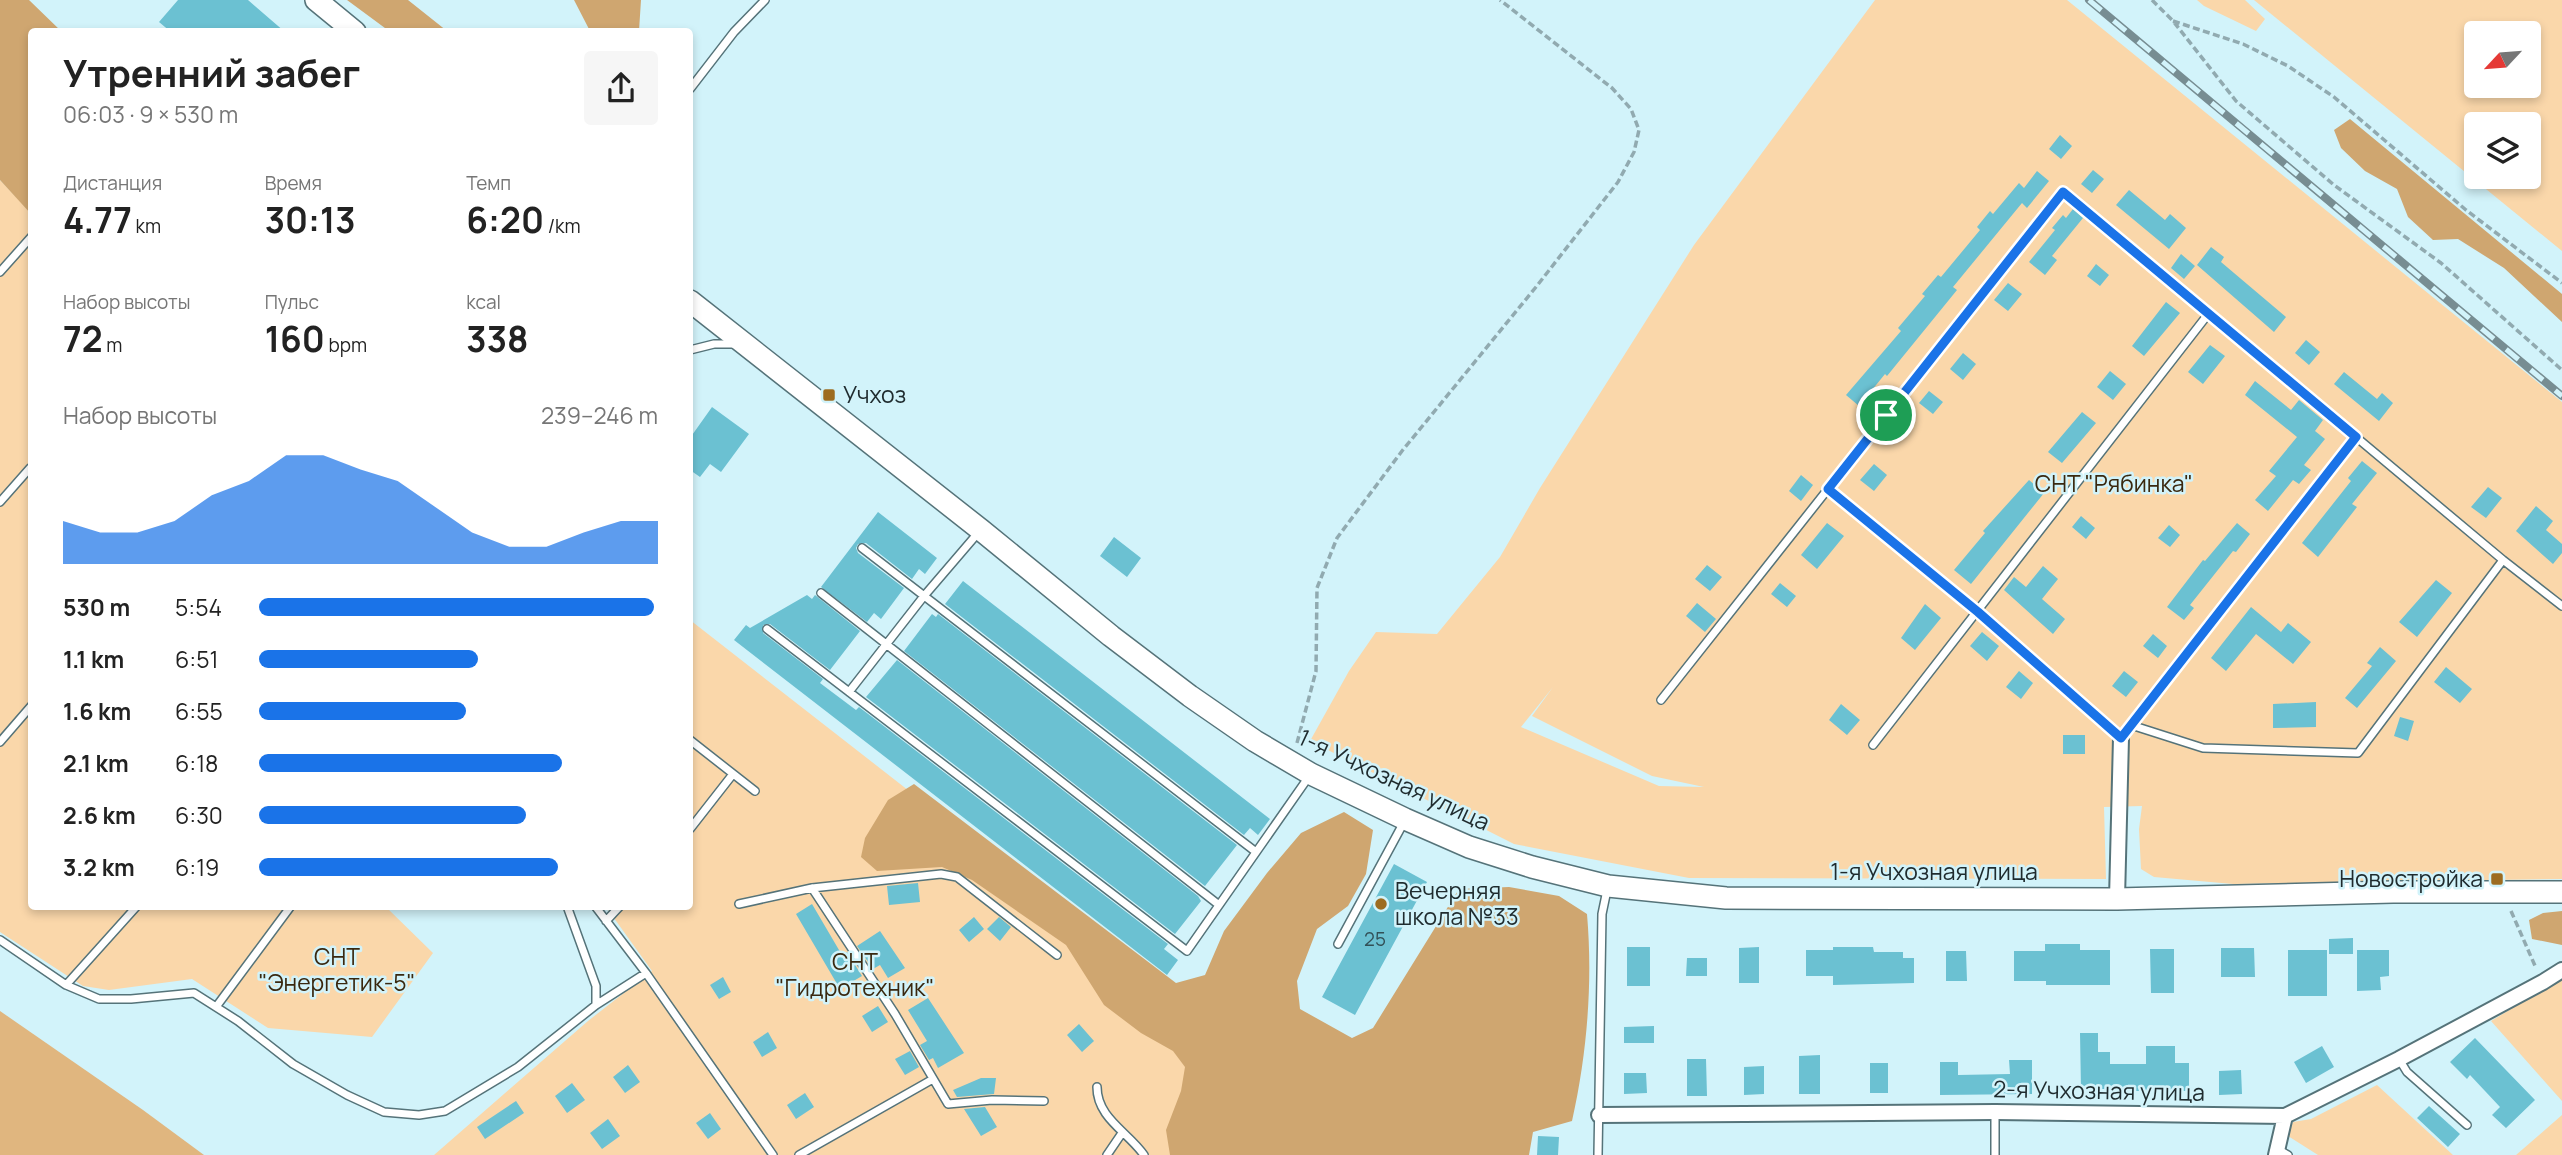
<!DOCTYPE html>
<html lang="ru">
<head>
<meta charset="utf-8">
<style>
	body { margin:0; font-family:Manrope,sans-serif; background:#f6f6f6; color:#222; height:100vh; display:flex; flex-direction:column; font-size:26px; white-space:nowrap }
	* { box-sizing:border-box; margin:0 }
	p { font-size:23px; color:#767676 }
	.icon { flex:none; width:38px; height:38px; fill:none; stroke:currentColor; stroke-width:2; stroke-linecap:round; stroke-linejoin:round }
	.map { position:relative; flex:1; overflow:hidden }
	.panel { position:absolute; left:28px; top:28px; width:665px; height:882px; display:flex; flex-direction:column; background:#fff; border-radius:7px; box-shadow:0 4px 10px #0003 }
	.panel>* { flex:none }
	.needle { width:46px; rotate:244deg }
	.fabs { position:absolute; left:2464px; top:21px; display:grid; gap:14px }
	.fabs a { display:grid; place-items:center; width:77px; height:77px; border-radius:7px; background:#fff; box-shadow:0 4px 10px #0003; font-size:35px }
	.pin { position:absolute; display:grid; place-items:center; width:60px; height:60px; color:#fff; margin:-30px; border:4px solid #fff; border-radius:50%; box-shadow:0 2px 7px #0007 }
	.round { display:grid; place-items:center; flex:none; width:74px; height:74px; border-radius:7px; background:#f6f6f6 }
	.summary { display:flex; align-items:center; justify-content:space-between; height:119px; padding:0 35px }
	h1 { font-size:38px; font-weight:700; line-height:52px }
	.stats { display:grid; grid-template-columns:repeat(3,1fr); gap:10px; height:119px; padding:7px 35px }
	.stats div { display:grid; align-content:center }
	.stats b { font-size:35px; font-weight:700 }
	.stats small { font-size:19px; font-weight:400 }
	.stats p { font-size:19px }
	.chart { height:196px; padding:14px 35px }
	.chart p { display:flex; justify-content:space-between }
	.chart svg { width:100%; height:126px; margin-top:7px; fill:#1a73e8; opacity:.7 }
	ul { padding:0 35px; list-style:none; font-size:23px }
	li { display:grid; grid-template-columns:112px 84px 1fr; align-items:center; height:52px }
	li i { height:18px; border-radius:9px; background:#1a73e8 }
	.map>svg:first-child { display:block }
</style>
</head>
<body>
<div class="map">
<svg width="2562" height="1155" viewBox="0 0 2562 1155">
	<rect width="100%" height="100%" fill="#d2f3fa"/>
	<path fill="#fad7aa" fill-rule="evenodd" d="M1875 0H2067L2562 402V879L2233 884 2154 877 2141 869 2139 829 2142 806 2104 807 2106 879 1689 878 1514 844 1310 741 1349 671 1376 632 1437 634 1500 557 1540 488 1694 245ZM1553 687 1532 716 1652 776 1704 787 1659 786 1521 727Z
		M2197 0H2245L2265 19 2256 31 2204 6Z
		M2254 0H2562V251ZM2476 33H2529V86H2476ZM2476 124H2529V177H2476Z
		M0 180 32 214V906L386 907 433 953 372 1037 268 1028 192 979 109 990 83 986 0 932Z
		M690 620 1177 1000 1261 1155H434L588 1021 652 971 606 907 690 906Z
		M2562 978V1101L2491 1021Z
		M2377 1085 2453 1155H2318L2288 1136 2293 1122 2311 1119Z
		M2562 1115V1155H2516Z"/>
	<path fill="#cfa670" d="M0 0H29L61 31 32 32 31 214 0 180Z
		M347 0H408L447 31H389Z
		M574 0H641L639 31H590Z
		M2350 119 2562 294V322L2504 268 2458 239 2433 240 2408 217 2397 189 2365 171 2341 148 2334 130Z
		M914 784 1176 983 1205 975 1224 931 1267 873 1301 833 1344 812 1373 830 1366 874 1348 906 1317 929 1297 981 1300 1009 1352 1038 1373 1028 1459 889 1509 887 1559 896 1587 914C1593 983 1587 1054 1572 1121L1533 1132 1529 1155H1170L1166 1130 1181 1091 1185 1067 1173 1051 1141 1033 1104 1005 1066 945 972 880 942 867 877 871 861 857 865 838 888 800Z
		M2562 911V945L2532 939 2529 920 2543 913Z"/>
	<path fill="#e0b67f" d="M0 1011 143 1110 204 1155H0Z"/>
	<path fill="#6bc1d2" d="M178 0H248L285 32H171L159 22Z
		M2060 135 2072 146 2061 159 2049 149Z
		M2093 170 2104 179 2092 193 2081 184Z
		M2037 171 2049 181 2027 208 2022 203 1953 287 1957 290 1887 376 1885 374 1859 406 1846 395 1901 331 1898 328 1925 296 1922 294 1938 275 1941 277 1980 230 1977 227 1990 211 1993 214 2019 183 2024 188Z
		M2129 190 2165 220 2170 214 2186 228 2169 249 2116 205Z
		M2073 209 2083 218 2052 256 2057 260 2045 275 2029 262 2055 230 2052 228 2063 215 2066 218Z
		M2211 247 2224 257 2221 262 2286 317 2274 332 2197 265Z
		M2181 254 2195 266 2184 279 2171 268Z
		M2096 264 2109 275 2100 286 2087 276Z
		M2008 283 2022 294 2008 311 1994 300Z
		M2166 302 2180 313 2144 356 2132 346Z
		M2306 340 2320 352 2309 365 2295 353Z
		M2210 345 2225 356 2203 384 2188 372Z
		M1963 353 1976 364 1963 380 1950 369Z
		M2110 371 2126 384 2113 400 2097 387Z
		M2344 372 2377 399 2382 393 2393 403 2379 421 2334 384Z
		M2255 381 2291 410 2299 400 2323 420 2315 431 2325 439 2304 465 2311 470 2299 484 2293 480 2268 511 2255 500 2276 476 2269 471 2297 437 2245 395Z
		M1929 391 1943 402 1933 414 1919 403Z
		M712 407 749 434 721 472 710 464 700 477 690 470V438Z
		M2082 412 2096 423 2062 463 2048 452Z
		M2362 461 2377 473 2352 504 2357 507 2318 557 2302 543 2351 481 2348 478Z
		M1874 464 1887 475 1874 491 1860 480Z
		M1801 475 1813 485 1801 501 1789 491Z
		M2029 480 2044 493 1971 584 1954 570 1985 533 1983 531Z
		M2488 487 2502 498 2486 518 2471 507Z
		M2536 506 2553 521 2546 530 2562 544V553L2553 564 2516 531Z
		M878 512 937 558 925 574 919 569 912 579 866 543 858 544 856 548 858 553 904 588 881 619 874 613 867 622 821 587Z
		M2081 516 2095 528 2086 539 2072 527Z
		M1827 523 1844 536 1817 569 1801 555Z
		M2237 523 2250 534 2236 552 2233 551 2190 605 2194 608 2184 620 2167 607 2203 560 2205 561Z
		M2169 525 2180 535 2170 547 2158 538Z
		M1114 537 1141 558 1127 577 1100 556Z
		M1707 565 1722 577 1710 591 1695 579Z
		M2043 566 2058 579 2042 599 2065 619 2053 634 2004 590 2014 577 2026 587Z
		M2436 580 2452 593 2417 637 2399 622Z
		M963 581 1270 819 1258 835 1250 828 1244 835 945 604Z
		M1780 583 1796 596 1787 607 1771 594Z
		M807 595 812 599 815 595 860 631 830 670 770 624 763 625V633L823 679 820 683 856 710 859 707 1168 944 1164 949 1178 960 1167 975 734 640 746 625 750 628Z
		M1697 603 1716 619 1705 632 1686 616Z
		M1925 604 1941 618 1915 650 1901 638Z
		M2251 607 2281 632 2288 623 2311 642 2293 664 2256 634 2226 671 2211 658Z
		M932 614 936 617 938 614 1237 845 1205 886 904 651Z
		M1982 632 1999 646 1987 661 1970 646Z
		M2153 634 2167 646 2158 658 2143 646Z
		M2380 647 2396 661 2357 708 2345 698 2372 666 2367 663Z
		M897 660 1198 896 1201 901 1175 934 866 697Z
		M2446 667 2472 689 2460 703 2434 682Z
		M2019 671 2033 683 2021 699 2006 687Z
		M2124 671 2138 682 2126 697 2112 686Z
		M2316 702V727L2273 728V704Z
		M1841 704 1860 720 1847 735 1829 720Z
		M2400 717 2414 721 2408 741 2394 736Z
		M2063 735H2085V754H2063Z
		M1394 864 1427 882 1355 1015 1322 997Z
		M918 883 920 902 889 905 887 886Z
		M812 904 839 950 843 955 847 952 862 976 840 989 796 914Z
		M974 917 984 929 969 942 959 930Z
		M999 917 1011 927 1000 941 987 929Z
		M880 931 905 968 888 978 880 965 873 969 857 946Z
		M2353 938V954H2329V939Z
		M2045 944H2080V950H2110V985H2046V981H2014V951H2045Z
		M1627 947H1650V986H1627Z
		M1759 947V983H1739V948Z
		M1833 947H1873L1874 952H1903V958H1914V983L1833 985V976H1806V950H1833Z
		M2221 948H2254L2255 977H2221Z
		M2150 949H2174V993H2151Z
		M2288 950H2327V996H2288Z
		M2357 950H2389V976L2380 977 2381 990 2357 991Z
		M1946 951H1966L1967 981H1946Z
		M1687 958H1707V976H1686Z
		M723 977 731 992 719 999 710 985Z
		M928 998 964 1053 938 1068 933 1058 929 1060 920 1045 927 1041 908 1010Z
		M878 1006 888 1022 872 1032 862 1016Z
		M1079 1024 1094 1041 1082 1052 1067 1035Z
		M1654 1026V1043H1624V1027Z
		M768 1032 777 1048 762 1057 753 1042Z
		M2080 1033H2098V1052H2110V1064H2146V1046H2175V1063H2189V1091H2113V1089H2081Z
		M2475 1038 2535 1100 2506 1128 2492 1115 2500 1107 2470 1075 2467 1079 2450 1062Z
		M2322 1046 2334 1067 2306 1083 2294 1062Z
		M910 1051 919 1067 905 1075 895 1059Z
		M1820 1055V1094H1799V1056Z
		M1687 1059H1706L1707 1096H1687Z
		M2009 1060H2032V1094L1940 1095V1062H1958V1075L2010 1074Z
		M1870 1063H1888V1093H1870Z
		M628 1065 640 1082 625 1093 613 1077Z
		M1764 1066V1094L1744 1095V1067Z
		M2241 1070 2242 1094 2219 1095V1071Z
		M1624 1073H1646L1647 1093 1624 1094Z
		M981 1078H996L994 1094 957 1097 953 1090Z
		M572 1083 585 1100 567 1113 555 1096Z
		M805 1093 814 1107 796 1119 787 1105Z
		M516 1101 524 1113 485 1139 477 1127Z
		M2429 1106 2460 1134 2448 1147 2417 1118Z
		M985 1107 997 1127 981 1136 964 1109Z
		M710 1113 721 1129 708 1139 696 1123Z
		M608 1119 620 1136 602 1149 590 1133Z
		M1538 1136 1559 1137 1558 1155H1537Z"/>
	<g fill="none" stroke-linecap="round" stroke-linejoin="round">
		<g stroke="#557379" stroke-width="10">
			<path id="lane" d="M690 89 734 32 765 0
				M0 272 32 236
				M690 350 714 344H737
				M1828 489 1978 612 2121 738 2356 437
				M0 502 30 468
				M862 548 1256 852
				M821 593 1219 905
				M767 629 1187 951 1310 775
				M849 692 924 596 978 533
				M1661 700 2063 192 2503 560 2562 606
				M2131 725 2203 748 2358 753 2503 560
				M690 740 755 791
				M0 742 32 705
				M1873 745 2209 313
				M690 829 733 774
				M812 888 895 1014 948 1104 992 1100 1044 1101
				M739 904 812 888 941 874 957 877 1057 955
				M595 906 646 973 773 1155
				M606 921 620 906
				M0 940 66 985 99 999H131L194 993 238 1021 293 1064 347 1095 384 1112 419 1115 445 1111 518 1067 596 1005V986L567 906
				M1338 944 1404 822
				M66 985 137 906
				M596 1005 646 973
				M216 1007 291 906
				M2399 1059 2407 1072 2467 1125
				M1097 1087C1097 1118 1128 1132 1144 1155
				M1995 1112V1155
				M2279 1150 2288 1155
				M799 1155 933 1079
				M1107 1155 1122 1133
				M1598 1155 1602 914 1607 890"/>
		</g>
		<g stroke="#557379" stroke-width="18">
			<path id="street" d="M2117 899 2121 738
				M1599 1115 1995 1112 2285 1116 2399 1059 2543 982 2562 970
				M2276 1155 2285 1116"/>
		</g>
		<g stroke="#557379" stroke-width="24">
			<path id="secondary" d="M316 0 355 32
				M690 301 981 530 1111 636 1190 696 1255 741 1311 774 1405 819 1469 847 1532 867 1608 886 1726 898 2117 899 2393 892H2562"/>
		</g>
		<path stroke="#91aab0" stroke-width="3.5" stroke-dasharray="7 3.5" stroke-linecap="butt" d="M2152 0 2173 21 2236 101 2334 185 2441 263 2562 370
			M2173 21 2243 44 2288 66 2334 97 2466 210 2562 283
			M1297 743 1316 671 1317 588 1337 538 1402 451 1536 287 1618 182 1634 152 1639 130 1631 109 1612 88 1500 0
			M2511 911 2536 968"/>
		<use href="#lane" stroke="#fff" stroke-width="7"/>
		<use href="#street" stroke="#fff" stroke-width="14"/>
		<use href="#secondary" stroke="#fff" stroke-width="21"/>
		<g stroke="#778d92" stroke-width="8">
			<path id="rail" d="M2089 0 2562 396"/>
		</g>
		<use href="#rail" stroke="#d2f3fa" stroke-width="5" stroke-dasharray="16" stroke-linecap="butt"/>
	</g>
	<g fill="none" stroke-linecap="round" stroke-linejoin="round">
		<g stroke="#fff" stroke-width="14">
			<path id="route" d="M2063 192 2356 437 2121 738 1978 612 1828 489Z"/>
		</g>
		<use href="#route" stroke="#1a73e8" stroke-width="9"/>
	</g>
	<g fill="#9d6c20" stroke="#d2f3fa" stroke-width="2.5">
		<rect x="822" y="388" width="14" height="14" rx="3.5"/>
		<rect x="2490" y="872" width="14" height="14" rx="3.5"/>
		<circle cx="1381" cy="904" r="7"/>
	</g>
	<g text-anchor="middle" stroke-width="5" stroke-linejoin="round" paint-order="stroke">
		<g font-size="19" fill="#325057">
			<text x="1375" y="946">25</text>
		</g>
		<g font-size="23" fill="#1f2b2e" stroke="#d2f3fa" text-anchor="start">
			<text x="843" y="403">Учхоз</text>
			<text x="2483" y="887" text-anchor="end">Новостройка</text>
			<text x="1395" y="899">Вечерняя<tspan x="1395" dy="26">школа №33</tspan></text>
		</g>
		<g font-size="23" fill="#3a280f" stroke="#d2f3fa">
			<text x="2114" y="492">СНТ "Рябинка"</text>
			<text x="337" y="965">СНТ<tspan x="337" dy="26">"Энергетик-5"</tspan></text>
			<text x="855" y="970">СНТ<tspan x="855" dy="26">"Гидротехник"</tspan></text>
		</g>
		<g font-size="23" fill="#1f2b2e" stroke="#d2f3fa">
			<text transform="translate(1394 780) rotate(25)" y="8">1-я Учхозная улица</text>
			<text x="1934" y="880">1-я Учхозная улица</text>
			<text transform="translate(2099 1091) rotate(1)" y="8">2-я Учхозная улица</text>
		</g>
	</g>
</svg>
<div class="fabs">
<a><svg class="needle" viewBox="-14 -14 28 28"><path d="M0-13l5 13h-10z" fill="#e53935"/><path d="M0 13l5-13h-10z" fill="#767676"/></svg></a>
<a><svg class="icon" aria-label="layers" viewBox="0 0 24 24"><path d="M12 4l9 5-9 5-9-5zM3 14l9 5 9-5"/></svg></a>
</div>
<div class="pin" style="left:1886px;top:415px;background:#1e9e55"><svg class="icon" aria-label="arrive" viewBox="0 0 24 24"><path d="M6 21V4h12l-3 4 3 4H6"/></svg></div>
<section class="panel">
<div class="summary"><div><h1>Утренний забег</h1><p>06:03 · 9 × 530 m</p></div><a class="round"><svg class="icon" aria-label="share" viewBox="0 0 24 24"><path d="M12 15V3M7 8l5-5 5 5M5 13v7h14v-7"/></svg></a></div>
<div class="stats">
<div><p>Дистанция</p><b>4.77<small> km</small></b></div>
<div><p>Время</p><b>30:13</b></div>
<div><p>Темп</p><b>6:20<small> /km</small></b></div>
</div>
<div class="stats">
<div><p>Набор высоты</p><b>72<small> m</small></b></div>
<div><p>Пульс</p><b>160<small> bpm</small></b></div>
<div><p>kcal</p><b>338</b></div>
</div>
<div class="chart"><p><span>Набор высоты</span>239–246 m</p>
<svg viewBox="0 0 160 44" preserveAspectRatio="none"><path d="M0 44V29L10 33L20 33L30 29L40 20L50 15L60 6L70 6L80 11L90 15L100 24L110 33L120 38L130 38L140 33L150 29L160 29V44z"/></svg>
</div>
<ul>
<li><b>530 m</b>5:54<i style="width:99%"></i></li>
<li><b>1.1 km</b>6:51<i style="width:55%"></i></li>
<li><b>1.6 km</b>6:55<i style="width:52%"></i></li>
<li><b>2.1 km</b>6:18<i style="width:76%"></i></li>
<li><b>2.6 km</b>6:30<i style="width:67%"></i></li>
<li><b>3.2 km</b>6:19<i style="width:75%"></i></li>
</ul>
</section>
</div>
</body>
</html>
